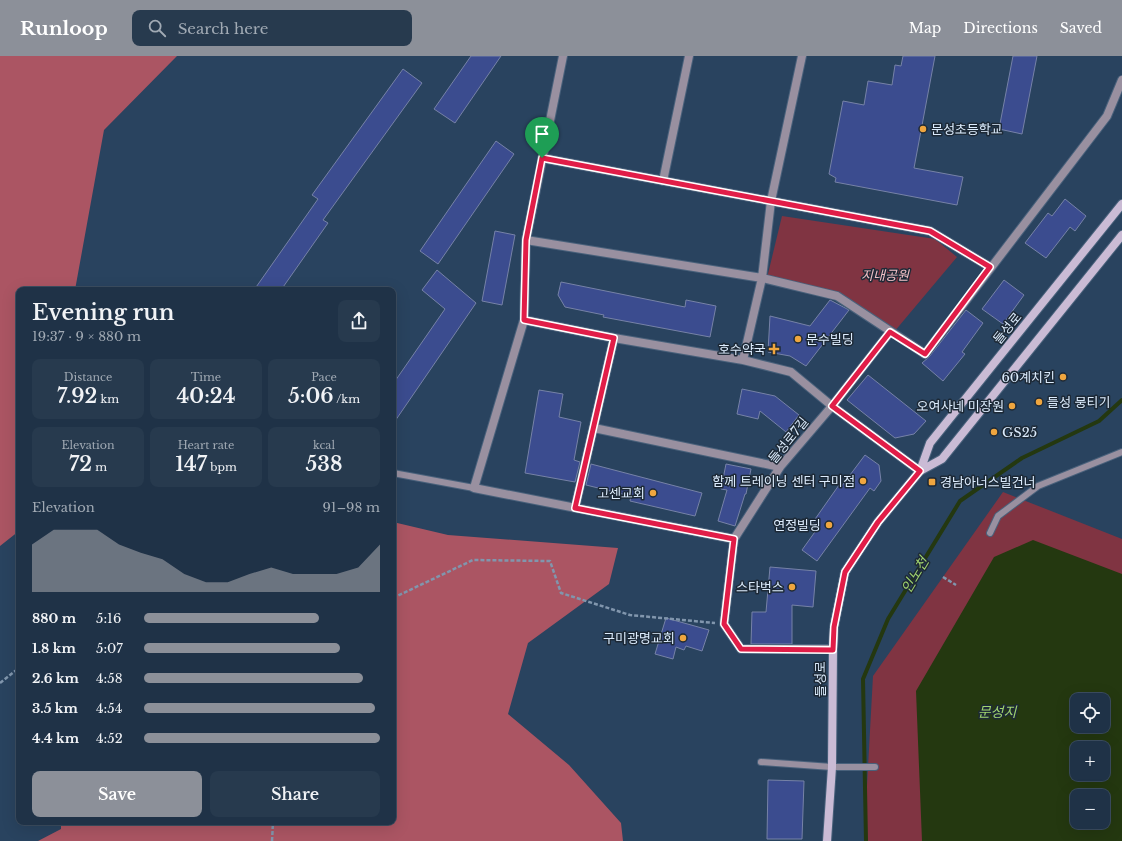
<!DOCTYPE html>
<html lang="en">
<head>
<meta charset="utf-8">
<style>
	body { margin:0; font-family:"Libre Baskerville","Noto Sans KR",serif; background:#273a4e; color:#f1f3f6; height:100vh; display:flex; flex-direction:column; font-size:15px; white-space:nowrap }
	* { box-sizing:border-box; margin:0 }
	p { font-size:13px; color:#a1aab4 }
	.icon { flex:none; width:22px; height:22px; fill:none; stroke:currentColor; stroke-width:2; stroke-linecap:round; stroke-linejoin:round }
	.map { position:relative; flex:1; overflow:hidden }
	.sheet { position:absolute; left:16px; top:231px; width:380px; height:538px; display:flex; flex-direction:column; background:#1f3247; border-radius:8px; box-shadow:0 4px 16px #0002,0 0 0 1px #3c4d60 }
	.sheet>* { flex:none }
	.buttons { position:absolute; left:1070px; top:637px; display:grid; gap:8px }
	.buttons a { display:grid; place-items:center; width:40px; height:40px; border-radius:8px; background:#1f3247; box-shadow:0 4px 16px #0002,0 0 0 1px #3c4d60; font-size:20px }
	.pin { position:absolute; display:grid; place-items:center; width:34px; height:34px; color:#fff; margin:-41px -17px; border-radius:50% 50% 50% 0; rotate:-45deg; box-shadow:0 0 4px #0007 }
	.pin .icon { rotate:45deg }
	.round { display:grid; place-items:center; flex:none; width:42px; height:42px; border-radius:8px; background:#273a4e }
	.overview { display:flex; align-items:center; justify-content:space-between; height:68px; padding:0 16px }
	h1 { font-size:22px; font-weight:600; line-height:30px }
	.metrics { display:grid; grid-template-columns:repeat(3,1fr); gap:6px; height:68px; padding:4px 16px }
	.metrics div { display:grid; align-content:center; border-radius:8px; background:#273a4e; text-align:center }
	.metrics b { font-size:20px; font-weight:600 }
	.metrics small { font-size:11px; font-weight:400 }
	.metrics p { font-size:11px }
	.chart { height:112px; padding:8px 16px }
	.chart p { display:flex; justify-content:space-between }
	.chart svg { width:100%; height:72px; margin-top:4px; fill:#8c9099; opacity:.7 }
	.button { display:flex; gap:8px; margin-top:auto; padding:8px 16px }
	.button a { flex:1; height:46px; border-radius:8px; background:#8c9099; color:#fff; font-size:16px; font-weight:600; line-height:46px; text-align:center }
	.button a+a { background:#273a4e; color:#f1f3f6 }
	ul { padding:0 16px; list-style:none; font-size:13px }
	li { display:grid; grid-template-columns:64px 48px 1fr; align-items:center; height:30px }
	li i { height:10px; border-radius:5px; background:#8c9099 }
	header { display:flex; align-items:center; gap:24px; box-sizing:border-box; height:56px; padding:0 20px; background:#8c9099; color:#fff }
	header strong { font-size:19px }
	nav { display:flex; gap:22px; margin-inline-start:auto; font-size:14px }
	.search { width:280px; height:36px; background:#273a4e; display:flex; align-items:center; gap:10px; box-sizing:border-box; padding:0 14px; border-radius:8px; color:#a1aab4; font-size:15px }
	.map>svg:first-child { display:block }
</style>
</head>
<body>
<header>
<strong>Runloop</strong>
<div class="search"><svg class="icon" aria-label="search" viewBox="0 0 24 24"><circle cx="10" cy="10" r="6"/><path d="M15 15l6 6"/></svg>Search here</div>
<nav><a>Map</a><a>Directions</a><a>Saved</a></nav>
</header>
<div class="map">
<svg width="1122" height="785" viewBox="0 0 1122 785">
	<rect width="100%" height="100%" fill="#29435f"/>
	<path fill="#803442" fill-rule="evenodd" d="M782 160 935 183 957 201 894 276 837 238 767 222Z
		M1003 436 1122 483V785H864L873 620ZM1077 644H1103V670H1077ZM1077 692H1103V718H1077ZM1077 740H1103V766H1077Z"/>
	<path fill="#ab5563" d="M0 0H177L104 74 75 234H19V475L0 490Z
		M393 466 448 479 618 492 609 528 528 587 508 658 569 709 621 767 623 785H38L61 773V766H393Z"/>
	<path fill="#243810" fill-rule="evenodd" d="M1033 484 1122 518V785H922L916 635 994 501ZM1077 644H1103V670H1077ZM1077 692H1103V718H1077ZM1077 740H1103V766H1077Z"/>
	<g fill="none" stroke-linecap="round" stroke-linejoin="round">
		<path stroke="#243810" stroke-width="4" d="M866 785 863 623 888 563 960 445 1022 402 1099 365 1122 344"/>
	</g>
	<path fill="#3b4c8f" stroke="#7682a7" d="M471 0H501L455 67 434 53Z
		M903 0H935L914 112 963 121 957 149 835 126 836 122 829 118 843 45 864 49 868 25 892 29 895 9 901 10Z
		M1013 0H1037L1022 78 999 73Z
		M403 13 422 27 323 164 328 167 281 234H254L318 143 312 139Z
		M496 85 514 98 438 208 420 195Z
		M1065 143 1086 160 1075 175 1070 171 1046 202 1025 187 1048 157 1052 160Z
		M495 175 515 179 502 249 482 245Z
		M437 214 476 247 393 368V328L445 253 422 234Z
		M1004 224 1024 239 1003 268 982 253Z
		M561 226 685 251 686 244 716 250 710 281 603 261 604 259 565 251 558 239Z
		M830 244 849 254 806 310 790 300 768 296 770 260 810 270Z
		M966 254 983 267 962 296 965 298 943 325 922 307 929 301Z
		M868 319 926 365 914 378 895 382 847 344Z
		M742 333 775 340 799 359 786 376 760 355 758 363 737 358Z
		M539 334 563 338 559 361 581 366 574 404 580 406 575 426 525 417Z
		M865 399 879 409 881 425 874 435 870 432 817 505 802 494 817 473 813 466 839 429 841 431Z
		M591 408 702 437 695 460 630 445 631 440 586 429Z
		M726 408 751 413 746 438H745L735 470 718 465 727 434 721 433Z
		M770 511 816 515 813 551 792 549V588H751L752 556H766Z
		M666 562 709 574 702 595 686 590 684 594 676 591 673 603 655 598Z
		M768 724 804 725 802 783H767Z"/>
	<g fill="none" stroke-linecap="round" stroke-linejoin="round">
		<g stroke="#49617b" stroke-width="8">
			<path id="lane" d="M393 417 474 432
				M990 477 998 460 1038 430 1122 396
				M761 706 832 711H875"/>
		</g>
		<g stroke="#49617b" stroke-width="10">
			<path id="street" d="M563 0 526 184 524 264 474 432 734 483
				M542 102 930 175 990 211
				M663 125 689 0
				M526 184 762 222 837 240 925 298 1107 60 1122 24
				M524 264 614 282 743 304 791 316 832 350 920 415
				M743 304 762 222 771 145 802 0
				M594 372 780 411
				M575 452 614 282
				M833 593H741L724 568 734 483 780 411 832 350 890 276"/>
		</g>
		<g stroke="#49617b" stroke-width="10">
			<path id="secondary" d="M920 415 942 403 1122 179
				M827 785 832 711 833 593 834 571 845 516 878 466 920 415 930 387 1122 148"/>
		</g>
		<path stroke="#8196ad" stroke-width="2.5" stroke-dasharray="4 2" stroke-linecap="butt" d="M943 521 956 529
			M393 542 473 504 550 505 561 537 630 559 715 567
			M0 627 19 612
			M272 785 273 766"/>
		<use href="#lane" stroke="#9990a0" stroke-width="6"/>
		<use href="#street" stroke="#9990a0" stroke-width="8"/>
		<use href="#secondary" stroke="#cabbd5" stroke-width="8"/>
	</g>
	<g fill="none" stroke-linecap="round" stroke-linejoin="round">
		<g stroke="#fff" stroke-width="8">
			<path id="route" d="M542 102 930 175 990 211 925 298 890 276 832 350 920 415 878 466 845 516 834 571 833 594 741 593 724 568 734 483 575 452 614 282 524 264 526 184Z"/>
		</g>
		<use href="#route" stroke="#e11d48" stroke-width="5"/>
	</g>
	<g fill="#f0a63f" stroke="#1d2936" stroke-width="1.5">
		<circle cx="923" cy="73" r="4"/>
		<circle cx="798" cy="283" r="4"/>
		<path d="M772 287h4v4h4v4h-4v4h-4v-4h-4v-4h4z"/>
		<circle cx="1063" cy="321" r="4"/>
		<circle cx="1039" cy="346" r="4"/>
		<circle cx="1012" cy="350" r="4"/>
		<circle cx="994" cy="376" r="4"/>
		<circle cx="863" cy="425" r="4"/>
		<rect x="928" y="422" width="8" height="8" rx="2"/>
		<circle cx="653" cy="437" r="4"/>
		<circle cx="829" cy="469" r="4"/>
		<circle cx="792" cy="531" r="4"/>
		<circle cx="683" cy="582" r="4"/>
	</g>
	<g text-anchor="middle" stroke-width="3" stroke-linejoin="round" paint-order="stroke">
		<g font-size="13" fill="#dcecfd" stroke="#1d2936" text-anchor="end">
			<text x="931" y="78" text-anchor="start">문성초등학교</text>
			<text x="806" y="288" text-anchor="start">문수빌딩</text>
			<text x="766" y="298">호수약국</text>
			<text x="1055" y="326">60계치킨</text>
			<text x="1047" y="351" text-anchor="start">들성 뭉티기</text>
			<text x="1004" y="355">오여사네 미장원</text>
			<text x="1002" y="381" text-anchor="start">GS25</text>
			<text x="855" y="430">함께 트레이닝 센터 구미점</text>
			<text x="940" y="431" text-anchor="start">경남아너스빌건너</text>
			<text x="645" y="442">고센교회</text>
			<text x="821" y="474">연정빌딩</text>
			<text x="784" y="536">스타벅스</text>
			<text x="675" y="587">구미광명교회</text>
		</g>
		<g font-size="13" font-style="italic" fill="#f2c0c6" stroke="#1d2936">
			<text x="885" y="224">지내공원</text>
		</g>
		<g font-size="13" fill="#dcecfd" stroke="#1d2936">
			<text transform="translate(1007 272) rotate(-51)" y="5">들성로</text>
			<text transform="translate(788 384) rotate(-51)" y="5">들성로7길</text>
			<text transform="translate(820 623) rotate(-90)" y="5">들성로</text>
		</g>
		<g font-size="14" font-style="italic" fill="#a0d46e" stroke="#1d2936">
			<text transform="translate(915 519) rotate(-59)" y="5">인노천</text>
			<text x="997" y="661">문성지</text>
		</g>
	</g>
</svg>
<div class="buttons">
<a><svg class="icon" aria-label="locate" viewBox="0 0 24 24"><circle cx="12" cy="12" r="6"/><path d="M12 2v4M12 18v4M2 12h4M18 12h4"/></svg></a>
<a>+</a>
<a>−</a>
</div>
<div class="pin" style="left:542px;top:102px;background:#1e9e55"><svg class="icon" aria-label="arrive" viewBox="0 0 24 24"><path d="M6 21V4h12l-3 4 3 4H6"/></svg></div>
<section class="sheet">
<div class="overview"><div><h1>Evening run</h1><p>19:37 · 9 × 880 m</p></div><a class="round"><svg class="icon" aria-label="share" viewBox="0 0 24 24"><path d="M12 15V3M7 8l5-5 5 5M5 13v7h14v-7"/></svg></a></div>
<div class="metrics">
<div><p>Distance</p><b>7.92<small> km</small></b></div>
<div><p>Time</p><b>40:24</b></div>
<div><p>Pace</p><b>5:06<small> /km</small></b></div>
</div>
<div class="metrics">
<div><p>Elevation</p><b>72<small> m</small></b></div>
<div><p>Heart rate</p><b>147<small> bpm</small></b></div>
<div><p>kcal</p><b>538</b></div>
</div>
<div class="chart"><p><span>Elevation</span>91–98 m</p>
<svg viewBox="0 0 160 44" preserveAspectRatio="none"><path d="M0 44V15L10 6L20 6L30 6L40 15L50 20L60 24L70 33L80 38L90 38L100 33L110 29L120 33L130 33L140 33L150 29L160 15V44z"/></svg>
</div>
<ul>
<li><b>880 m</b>5:16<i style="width:74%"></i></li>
<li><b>1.8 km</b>5:07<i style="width:83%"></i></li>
<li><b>2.6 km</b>4:58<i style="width:93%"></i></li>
<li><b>3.5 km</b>4:54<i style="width:98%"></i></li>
<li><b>4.4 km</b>4:52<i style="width:100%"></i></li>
</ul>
<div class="button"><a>Save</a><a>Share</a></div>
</section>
</div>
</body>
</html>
